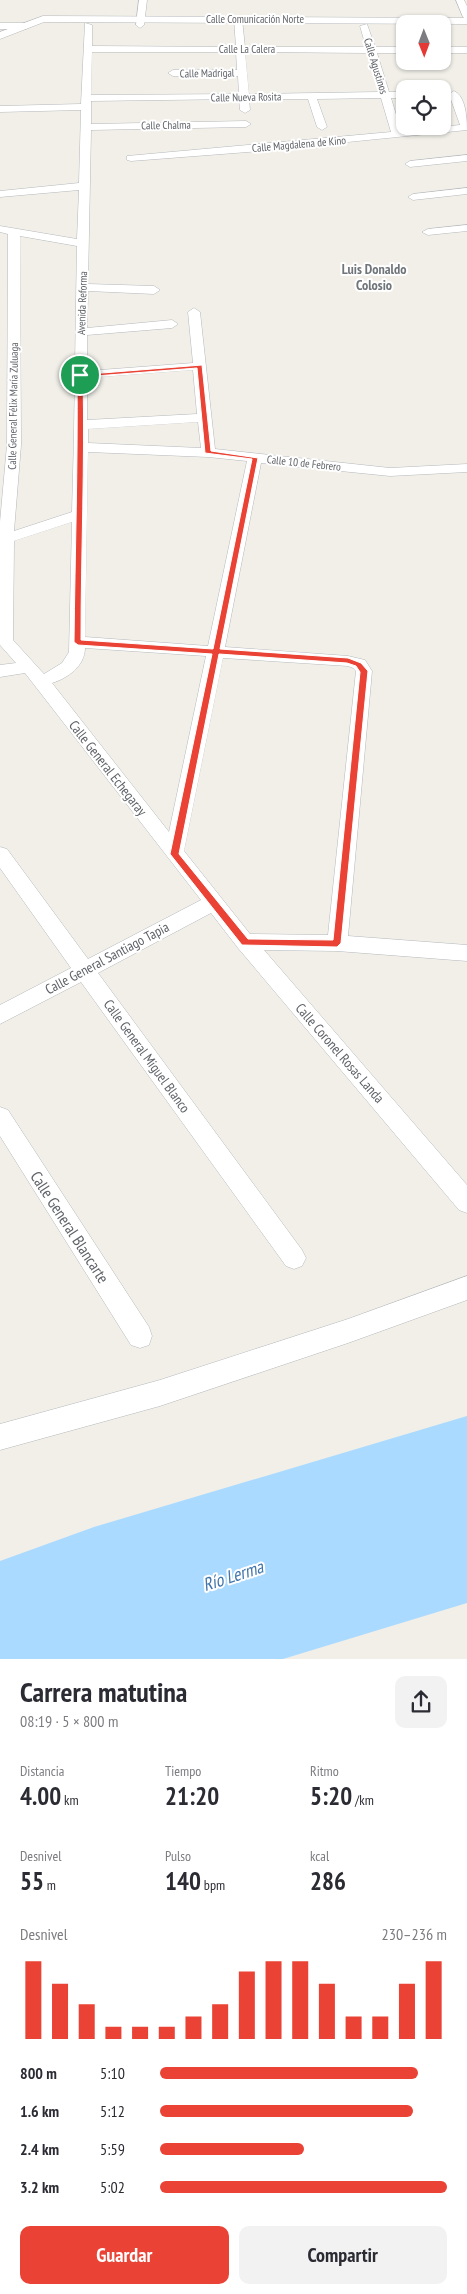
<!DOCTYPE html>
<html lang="es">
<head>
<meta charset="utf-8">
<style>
	body { margin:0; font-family:"PT Sans Narrow",sans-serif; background:#f2f2f3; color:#2b2b33; height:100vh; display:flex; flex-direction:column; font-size:19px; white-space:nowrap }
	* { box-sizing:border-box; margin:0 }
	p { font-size:16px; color:#7c7c81 }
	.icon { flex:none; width:28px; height:28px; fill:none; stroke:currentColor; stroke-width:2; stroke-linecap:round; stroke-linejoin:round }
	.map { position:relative; height:1659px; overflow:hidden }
	.details { display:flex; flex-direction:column; background:#fff; flex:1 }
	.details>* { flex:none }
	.needle { width:32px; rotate:179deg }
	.fabs { position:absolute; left:396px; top:15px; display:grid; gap:10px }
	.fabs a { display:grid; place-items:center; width:55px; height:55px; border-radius:10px; background:#fff; box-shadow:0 1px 4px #0004; font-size:25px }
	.pin { position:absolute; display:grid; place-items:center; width:42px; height:42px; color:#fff; margin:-21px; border:2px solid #fff; border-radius:50%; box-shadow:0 1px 5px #0007 }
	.round { display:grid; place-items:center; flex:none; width:52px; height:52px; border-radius:10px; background:#f2f2f3 }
	.overview { display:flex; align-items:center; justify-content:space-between; height:85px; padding:0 20px }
	h1 { font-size:28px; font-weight:600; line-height:38px }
	.metrics { display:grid; grid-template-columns:repeat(3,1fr); gap:8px; height:85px; padding:5px 20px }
	.metrics div { display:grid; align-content:center }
	.metrics b { font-size:25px; font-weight:600 }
	.metrics small { font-size:14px; font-weight:400 }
	.metrics p { font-size:14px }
	.chart { height:140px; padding:10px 20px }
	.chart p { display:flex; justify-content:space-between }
	.chart svg { width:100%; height:90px; margin-top:5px; stroke:#ea4335; stroke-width:6 }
	.button { display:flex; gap:10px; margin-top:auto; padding:10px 20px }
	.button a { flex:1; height:58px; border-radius:10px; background:#ea4335; color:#fff; font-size:20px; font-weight:600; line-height:58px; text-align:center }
	.button a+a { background:#f2f2f3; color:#2b2b33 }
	ul { padding:0 20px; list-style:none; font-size:16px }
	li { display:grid; grid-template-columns:80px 60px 1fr; align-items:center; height:38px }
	li i { height:12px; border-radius:6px; background:#ea4335 }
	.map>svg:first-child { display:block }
</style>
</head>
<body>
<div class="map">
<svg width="467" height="1659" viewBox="0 0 467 1659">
	<rect width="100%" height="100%" fill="#f1efe8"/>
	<path fill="#aadaff" d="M467 1416V1603L283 1659H0V1561L94 1527Z"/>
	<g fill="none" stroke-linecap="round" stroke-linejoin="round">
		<g stroke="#b5b8bc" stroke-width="1">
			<path id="minor" d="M139 0H147L144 25 140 28 136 25Z
				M456 0H464L467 6V20L463 17Z
				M238 16 242 19 245 47H366L360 26 367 24 375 47H405V53H377L389 92H405V98H391L401 131 460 125 449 94 454 91C466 96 467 119 467 130L248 152 131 161 127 160V156L391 132 381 98 317 99 327 127 322 130 317 127 308 99H249L250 110 245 113 240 110 239 99 91 101V124L246 121 251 124 246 127 91 130 88 284 154 286 160 290 154 294 88 291 87 328 172 320 178 324 172 328 87 335V371L193 363 188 312 194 308 200 312 215 449 390 468 467 464V472L390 476 261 463 225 647 348 656 365 660 372 671 348 936 467 945V961L337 951 264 950 467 1185V1213L459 1210 238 948 211 913 98 973 302 1250 306 1258 302 1266 294 1269 286 1266 81 982 0 1024V1005L71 968 0 868V847L7 849 88 959 201 900 25 673 0 677V665L16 663 0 645V522L7 445 8 234 0 232V226L77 239 79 190 0 197V191L79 183 81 110 0 112V106L81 104 85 23 92 25V46L236 47 234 19ZM92 52H236L237 70H173L168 73 173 76H238L239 94 91 95ZM245 52 367 53 379 92 249 94ZM20 236 77 246C75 335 75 423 72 512L14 531 21 445ZM193 370 197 414 87 420V378ZM198 422 201 448 88 443V429ZM88 452 208 457 247 461 208 646 85 637ZM72 522 69 652 62 663 44 674 13 640 14 541ZM85 648 206 656 169 832 52 683C68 678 85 666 85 648ZM223 658 348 666 353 668 356 671 328 935 250 934 184 851Z
				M0 23H26L30 26 26 29H0Z
				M442 47H467V53H442Z
				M467 155V161L410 167 405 164 410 161Z
				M467 188V194L413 200 408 197 413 194Z
				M467 225V231L428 235 422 232 428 229Z
				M0 1107 8 1110 149 1327 152 1336 149 1345 140 1348 131 1345 0 1136Z
				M467 1276V1300L348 1343 160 1406 0 1450V1424L160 1380 348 1319Z"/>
		</g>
		<g stroke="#b5b8bc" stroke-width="1">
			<path id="tertiary" d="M43 16 467 18V24L44 22 0 39V32Z"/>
		</g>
		<use href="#minor" fill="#fff" fill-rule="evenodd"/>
		<use href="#tertiary" fill="#fff" fill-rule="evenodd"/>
	</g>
	<path fill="#ea4335" stroke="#fff" fill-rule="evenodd" d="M202 365 211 451 258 458 220 649 348 658 361 663 368 671 341 943 337 947 242 945 170 854 212 654 78 645 74 642C75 553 78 464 77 375ZM197 368 205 453 252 459 213 649 81 640C81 552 85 465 83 377ZM219 654 347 663 356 666 360 672 333 940 248 939 179 854Z"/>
	<g text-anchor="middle" stroke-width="4" stroke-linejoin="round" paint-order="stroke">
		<g font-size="11" fill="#5f6368" stroke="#fff">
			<text x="255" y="23">Calle Comunicación Norte</text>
			<text x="247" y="53">Calle La Calera</text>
			<text transform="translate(376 66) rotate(73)" y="4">Calle Agustinos</text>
			<text transform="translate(207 73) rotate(-1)" y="4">Calle Madrigal</text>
			<text transform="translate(246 97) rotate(-1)" y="4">Calle Nueva Rosita</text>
			<text transform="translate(166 125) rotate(-1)" y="4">Calle Chalma</text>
			<text transform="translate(299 144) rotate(-5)" y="4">Calle Magdalena de Kino</text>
			<text transform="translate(82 303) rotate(-88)" y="4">Avenida Reforma</text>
			<text transform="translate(13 406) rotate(-89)" y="4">Calle General Félix María Zuluaga</text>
			<text transform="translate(304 463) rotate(6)" y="4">Calle 10 de Febrero</text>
		</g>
		<g font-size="14" font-weight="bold" fill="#70757a" stroke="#fff">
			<text x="374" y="274">Luis Donaldo<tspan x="374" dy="16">Colosio</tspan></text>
		</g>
		<g font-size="14" fill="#5f6368" stroke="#fff">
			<text transform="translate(108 768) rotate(52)" y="5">Calle General Echegaray</text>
			<text transform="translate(107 958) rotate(-28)" y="5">Calle General Santiago Tapia</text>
			<text transform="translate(340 1053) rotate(49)" y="5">Calle Coronel Rosas Landa</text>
			<text transform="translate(147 1056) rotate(54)" y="5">Calle General Miguel Blanco</text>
		</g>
		<g font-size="16" fill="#5f6368" stroke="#fff">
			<text transform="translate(70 1227) rotate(57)" y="6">Calle General Blancarte</text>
		</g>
		<g font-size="18" font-style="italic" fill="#4174aa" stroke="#fff">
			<text transform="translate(233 1576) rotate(-18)" y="6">Río Lerma</text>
		</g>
	</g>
</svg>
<div class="fabs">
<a><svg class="needle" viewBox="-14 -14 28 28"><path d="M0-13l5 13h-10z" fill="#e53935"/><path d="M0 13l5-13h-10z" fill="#7c7c81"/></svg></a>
<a><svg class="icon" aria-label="locate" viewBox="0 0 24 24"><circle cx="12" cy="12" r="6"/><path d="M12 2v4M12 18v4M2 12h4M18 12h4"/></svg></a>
</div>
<div class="pin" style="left:80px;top:375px;background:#1e9e55"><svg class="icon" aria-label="arrive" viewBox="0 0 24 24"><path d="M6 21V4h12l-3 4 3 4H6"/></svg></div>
</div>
<section class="details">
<div class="overview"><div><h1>Carrera matutina</h1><p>08:19 · 5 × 800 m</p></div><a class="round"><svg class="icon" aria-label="share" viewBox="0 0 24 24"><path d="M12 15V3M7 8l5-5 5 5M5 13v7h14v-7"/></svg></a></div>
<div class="metrics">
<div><p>Distancia</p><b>4.00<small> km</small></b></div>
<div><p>Tiempo</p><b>21:20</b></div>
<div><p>Ritmo</p><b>5:20<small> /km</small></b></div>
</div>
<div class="metrics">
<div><p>Desnivel</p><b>55<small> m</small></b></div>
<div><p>Pulso</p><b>140<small> bpm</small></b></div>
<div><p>kcal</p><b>286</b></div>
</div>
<div class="chart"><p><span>Desnivel</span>230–236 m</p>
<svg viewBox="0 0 160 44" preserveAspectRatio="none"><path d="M5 44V6M15 44V17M25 44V27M35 44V38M45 44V38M55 44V38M65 44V33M75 44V27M85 44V11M95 44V6M105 44V6M115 44V17M125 44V33M135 44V33M145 44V17M155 44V6"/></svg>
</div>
<ul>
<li><b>800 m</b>5:10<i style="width:90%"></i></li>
<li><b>1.6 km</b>5:12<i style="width:88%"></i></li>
<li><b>2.4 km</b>5:59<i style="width:50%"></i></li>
<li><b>3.2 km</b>5:02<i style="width:100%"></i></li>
</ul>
<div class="button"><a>Guardar</a><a>Compartir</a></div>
</section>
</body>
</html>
